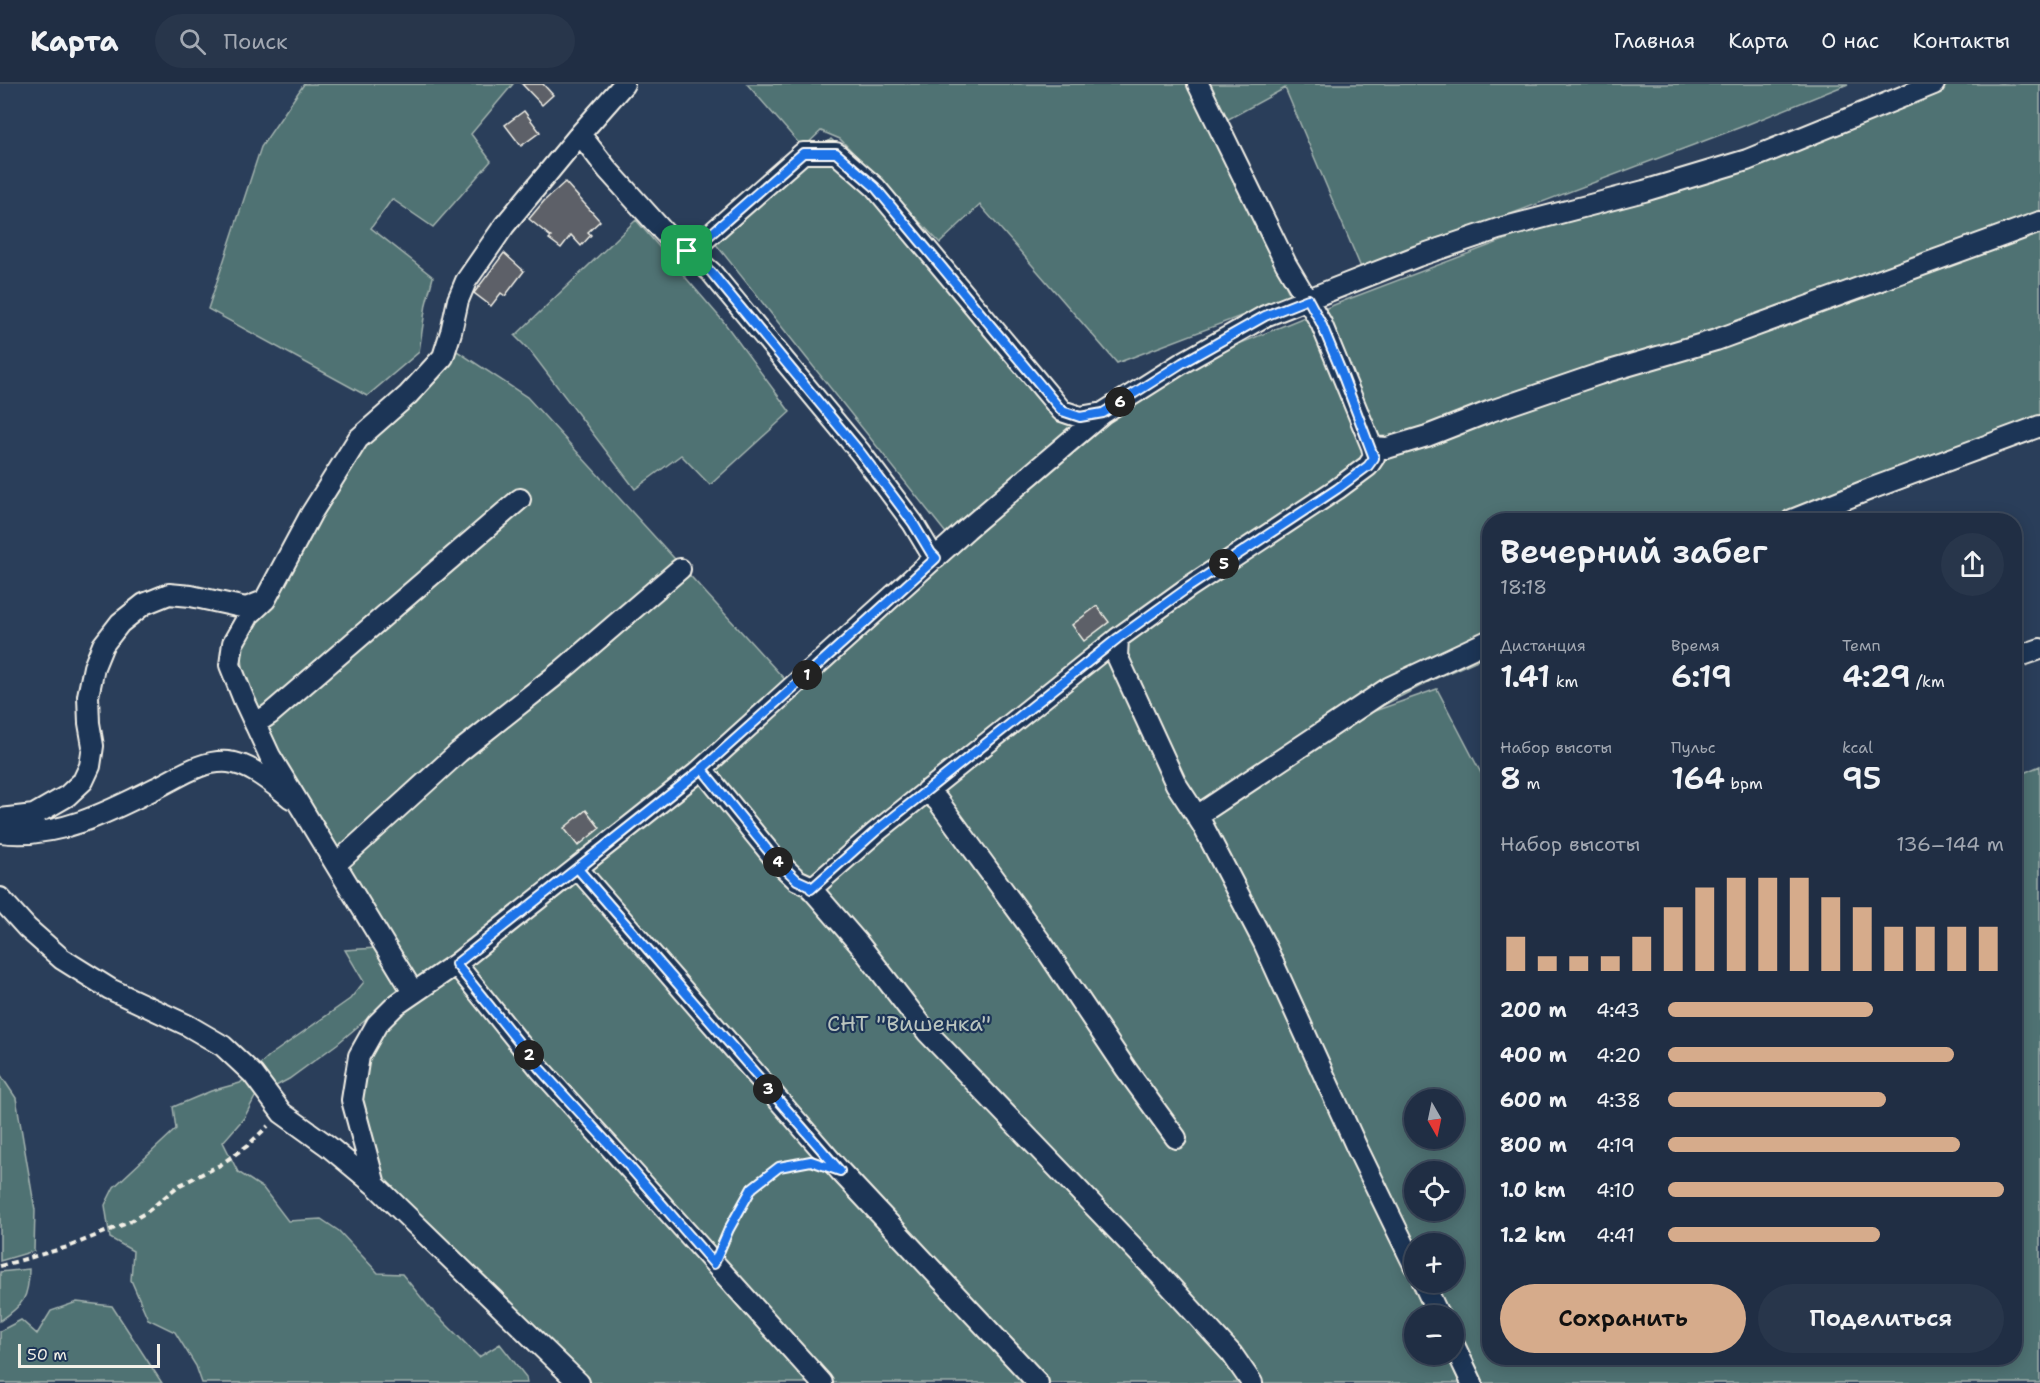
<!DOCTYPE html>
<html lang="ru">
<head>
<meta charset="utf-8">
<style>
	body { margin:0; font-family:"Shantell Sans",sans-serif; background:#28364b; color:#f1f3f6; height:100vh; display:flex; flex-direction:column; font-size:22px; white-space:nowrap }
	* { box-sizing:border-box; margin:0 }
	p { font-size:20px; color:#a2a8b2 }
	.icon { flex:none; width:33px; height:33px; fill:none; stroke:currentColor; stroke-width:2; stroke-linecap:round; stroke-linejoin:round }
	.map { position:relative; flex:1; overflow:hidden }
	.panel { position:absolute; left:1482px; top:429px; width:540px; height:852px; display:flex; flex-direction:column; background:#202e44; border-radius:24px; box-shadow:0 3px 15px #0003,0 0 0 2px #3d4a5d }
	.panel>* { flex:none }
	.needle { width:39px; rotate:171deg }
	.controls { position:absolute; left:1404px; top:1005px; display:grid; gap:12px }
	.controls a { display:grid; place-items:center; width:60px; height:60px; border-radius:50%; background:#202e44; box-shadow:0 3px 15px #0003,0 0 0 2px #3d4a5d; font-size:30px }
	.scale { position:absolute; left:18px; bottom:15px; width:142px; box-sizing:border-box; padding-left:6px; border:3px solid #f4f1e8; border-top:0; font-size:16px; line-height:21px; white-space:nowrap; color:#f4f1e8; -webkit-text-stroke:4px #1d3557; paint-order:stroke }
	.pin { position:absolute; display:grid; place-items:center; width:51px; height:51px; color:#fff; margin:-26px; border-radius:12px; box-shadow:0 3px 9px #0006 }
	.km { position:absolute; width:30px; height:30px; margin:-15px; border-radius:50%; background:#222; color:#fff; font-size:16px; line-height:30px; text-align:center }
	.round { display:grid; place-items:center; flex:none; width:63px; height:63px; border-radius:32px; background:#28364b }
	.overview { display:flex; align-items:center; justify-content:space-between; height:102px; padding:0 18px }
	h1 { font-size:33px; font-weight:600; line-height:45px }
	.stats { display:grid; grid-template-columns:repeat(3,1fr); gap:9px; height:102px; padding:6px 18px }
	.stats div { display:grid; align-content:center }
	.stats b { font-size:30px; font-weight:600 }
	.stats small { font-size:16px; font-weight:400 }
	.stats p { font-size:16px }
	.chart { height:168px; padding:12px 18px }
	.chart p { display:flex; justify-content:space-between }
	.chart svg { width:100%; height:108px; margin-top:6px; stroke:#d6ab8b; stroke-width:6 }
	.button { display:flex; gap:12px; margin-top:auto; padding:12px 18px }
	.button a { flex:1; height:69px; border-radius:36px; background:#d6ab8b; color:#111; font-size:24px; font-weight:600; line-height:69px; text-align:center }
	.button a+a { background:#28364b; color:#f1f3f6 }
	ul { padding:0 18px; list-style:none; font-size:20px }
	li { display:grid; grid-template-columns:96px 72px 1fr; align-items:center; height:45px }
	li i { height:15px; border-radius:8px; background:#d6ab8b }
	header { display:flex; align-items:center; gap:36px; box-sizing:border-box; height:84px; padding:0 30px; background:#202e44; border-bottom:2px solid #3d4a5d }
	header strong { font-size:28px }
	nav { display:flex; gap:33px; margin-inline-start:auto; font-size:21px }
	.search { width:420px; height:54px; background:#28364b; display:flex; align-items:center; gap:15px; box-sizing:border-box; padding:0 21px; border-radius:33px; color:#a2a8b2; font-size:22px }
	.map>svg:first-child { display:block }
</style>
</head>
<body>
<header>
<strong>Карта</strong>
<div class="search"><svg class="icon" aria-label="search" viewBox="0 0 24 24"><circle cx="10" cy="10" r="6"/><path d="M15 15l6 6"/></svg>Поиск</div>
<nav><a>Главная</a><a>Карта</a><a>О нас</a><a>Контакты</a></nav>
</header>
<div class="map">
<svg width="2040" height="1299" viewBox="0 0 2040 1299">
	<rect width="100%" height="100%" fill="#2a3e5a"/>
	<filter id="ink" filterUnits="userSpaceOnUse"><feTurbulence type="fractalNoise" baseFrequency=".0167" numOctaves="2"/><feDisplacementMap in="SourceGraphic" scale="12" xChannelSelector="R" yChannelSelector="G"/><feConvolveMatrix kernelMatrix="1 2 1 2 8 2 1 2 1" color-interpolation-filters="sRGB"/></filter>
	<g filter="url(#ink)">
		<path fill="#507273" stroke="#a2b2ae" stroke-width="1.5" fill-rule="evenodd" d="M304 0H513L471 50 491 77 433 143 392 115 371 144 433 193 426 220 419 268 367 312 208 225 261 63Z
			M747 0H1189L1291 213 1117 279 980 121 940 159 840 55 821 47 803 64Z
			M1206 0H1848L1741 43 1362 186 1285 4 1225 37Z
			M1951 0H2040V353L1819 436H1490L1489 571 1432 596 1369 629 1437 605 1482 691 1483 761 1490 773V1274H2014V693L2040 682V1299H589L383 1101 359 1019 364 976 386 939 420 909 267 648 245 594 241 568 257 535 279 512 320 428 365 358 430 301 457 267 527 313 788 599 949 453 715 159 831 55 893 114 1064 320 1080 326 1117 327 1200 276 1346 216 1533 145 1859 37ZM1414 1016H1454V1054H1414ZM1414 1088H1454V1126H1414ZM1414 1160H1454V1198H1414ZM1414 1232H1454V1270H1414Z
			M636 136 723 237 790 328 710 401 681 371 635 405 531 268 515 252Z
			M376 864 399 904 375 928 337 960 289 995 255 1013 244 1034 223 1058 238 1088 263 1104 288 1137 321 1135 339 1147 378 1189 402 1190 429 1223 479 1273 500 1260 526 1293 527 1299H202L196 1282 175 1248 148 1235 131 1196 133 1167 110 1154 105 1121 114 1103 176 1045 173 1023 211 1007 240 999 269 972 350 915 364 898 345 866Z
			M0 990 16 1014 35 1126 34 1167 0 1177Z
			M29 1185C29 1214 23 1221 0 1237V1188Z
			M77 1218 112 1222 162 1299H0V1247L21 1236 37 1250 51 1227Z"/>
		<path fill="#5d6167" stroke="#f4f1e8" stroke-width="1.5" d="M522 0H543L553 11 542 21Z
			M524 27 540 48 521 62 505 41Z
			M565 98 600 137 588 148 591 151 581 162 571 151 561 164 549 155 551 153 529 135 544 117Z
			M504 169 524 187 505 212 501 209 491 222 474 209Z
			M1097 522 1109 538 1084 557 1072 541Z
			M586 726 600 744 578 762 564 744Z"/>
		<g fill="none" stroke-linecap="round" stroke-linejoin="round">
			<g stroke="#f4f1e8" stroke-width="24">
				<path id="minor" d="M1198 0 1286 180 1321 239 1372 363 1374 373 1368 382 1337 405 1189 503 1118 554 1117 572 1176 700 1202 740 1264 859 1357 1064 1414 1181
					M580 50 607 85 679 165 687 167 695 164 803 69H836L875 103 1062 327 1080 333 1103 329
					M687 167 711 188 860 368 913 439 931 469 936 474
					M1372 363 1387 364 1427 352 1491 327 1599 290 1716 256 2040 138
					M1792 436 1870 405 2040 342
					M2014 574 2040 565
					M255 640 270 630 520 415
					M702 685 775 775 797 796 808 801 859 860 927 948 1160 1191 1232 1270 1252 1299
					M926 707 938 717 1043 861 1126 985 1176 1054
					M1197 732 1390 603 1490 556
					M0 735 34 731 67 712 83 697 90 682 93 662 89 639 88 612 94 583 103 561 120 539 144 520 169 510 191 512 246 524 264 517
					M0 748C54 756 109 728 156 704 179 693 201 676 228 678 251 680 273 700 291 714
					M336 780 459 668 560 588 680 485
					M578 785 840 1087 1038 1299
					M811 805 876 748 1118 554
					M0 814 27 844 62 875 110 905 187 941 223 962 253 990 282 1029 328 1062 375 1101
					M456 880 540 985 822 1299
					M413 908 270 672 244 616 230 581 233 559 249 531 265 516 311 430 358 355 408 311 443 273 451 248 458 216 466 197 504 142 580 50 624 0
					M1423 1198 1439 1232
					M1454 1261 1472 1299
					M579 1299 375 1101 352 1016 359 972 377 940 396 921 456 880 697 689 967 445 1103 329 1182 279 1265 232 1418 172 1498 145 1644 107 1747 76 1934 0"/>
			</g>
			<path stroke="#f4f1e8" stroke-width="4" stroke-dasharray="6 4.5" stroke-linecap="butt" d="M722 1160 752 1104 779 1083 808 1077
				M0 1182 68 1163 127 1139 147 1128 178 1102 220 1081 247 1062 268 1042"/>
			<use href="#minor" stroke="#1d3557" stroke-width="20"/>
		</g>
	</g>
	<g fill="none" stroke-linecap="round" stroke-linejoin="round" filter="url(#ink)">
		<g stroke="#fff" stroke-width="12">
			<path id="route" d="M687 167 711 188 860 368 913 439 931 469 936 474C859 545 780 615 702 685L697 689 456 880 540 985 627 1080 714 1180 729 1145 752 1104 779 1083 811 1077 840 1087 578 785 697 689 702 685 775 775 797 796 808 801 811 805 876 747 1118 554 1189 503 1337 405 1368 382 1374 374 1341 287 1321 239 1308 215 1265 232 1182 279 1103 329 1080 333 1062 327 875 103 836 69H803L695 164 687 167"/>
		</g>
		<use href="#route" stroke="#1a73e8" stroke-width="8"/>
	</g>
	<g text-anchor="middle" stroke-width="4.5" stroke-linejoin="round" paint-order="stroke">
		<g font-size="22" fill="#bbc5bf" stroke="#1d3557">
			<text x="909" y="947">СНТ "Вишенка"</text>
		</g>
	</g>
</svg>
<div class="controls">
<a><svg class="needle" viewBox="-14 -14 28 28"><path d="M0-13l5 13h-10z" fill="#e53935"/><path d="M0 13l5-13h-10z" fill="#a2a8b2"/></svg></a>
<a><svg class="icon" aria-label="locate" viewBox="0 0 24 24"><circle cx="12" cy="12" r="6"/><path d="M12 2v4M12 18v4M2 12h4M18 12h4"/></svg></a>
<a>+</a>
<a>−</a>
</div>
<div class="scale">50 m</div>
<div class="pin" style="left:687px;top:167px;background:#1e9e55"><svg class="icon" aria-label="arrive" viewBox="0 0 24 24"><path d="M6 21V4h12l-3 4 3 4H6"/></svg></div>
<b class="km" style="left:807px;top:591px">1</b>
<b class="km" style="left:529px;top:971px">2</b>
<b class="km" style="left:768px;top:1005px">3</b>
<b class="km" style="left:778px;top:778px">4</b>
<b class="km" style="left:1224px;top:480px">5</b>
<b class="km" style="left:1120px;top:318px">6</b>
<section class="panel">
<div class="overview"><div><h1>Вечерний забег</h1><p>18:18</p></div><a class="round"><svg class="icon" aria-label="share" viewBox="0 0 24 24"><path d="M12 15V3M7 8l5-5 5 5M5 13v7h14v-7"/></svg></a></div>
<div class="stats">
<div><p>Дистанция</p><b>1.41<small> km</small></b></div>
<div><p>Время</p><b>6:19</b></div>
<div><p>Темп</p><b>4:29<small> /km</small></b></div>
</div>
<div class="stats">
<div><p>Набор высоты</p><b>8<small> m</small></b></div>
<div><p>Пульс</p><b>164<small> bpm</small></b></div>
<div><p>kcal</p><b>95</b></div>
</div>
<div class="chart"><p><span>Набор высоты</span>136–144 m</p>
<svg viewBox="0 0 160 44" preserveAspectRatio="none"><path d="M5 44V30M15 44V38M25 44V38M35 44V38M45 44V30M55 44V18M65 44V10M75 44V6M85 44V6M95 44V6M105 44V14M115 44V18M125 44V26M135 44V26M145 44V26M155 44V26"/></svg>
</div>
<ul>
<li><b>200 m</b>4:43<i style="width:61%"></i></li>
<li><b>400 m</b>4:20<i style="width:85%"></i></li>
<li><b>600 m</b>4:38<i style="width:65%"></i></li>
<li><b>800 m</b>4:19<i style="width:87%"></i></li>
<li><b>1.0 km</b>4:10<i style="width:100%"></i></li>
<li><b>1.2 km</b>4:41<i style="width:63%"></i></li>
</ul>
<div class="button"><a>Сохранить</a><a>Поделиться</a></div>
</section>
</div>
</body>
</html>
